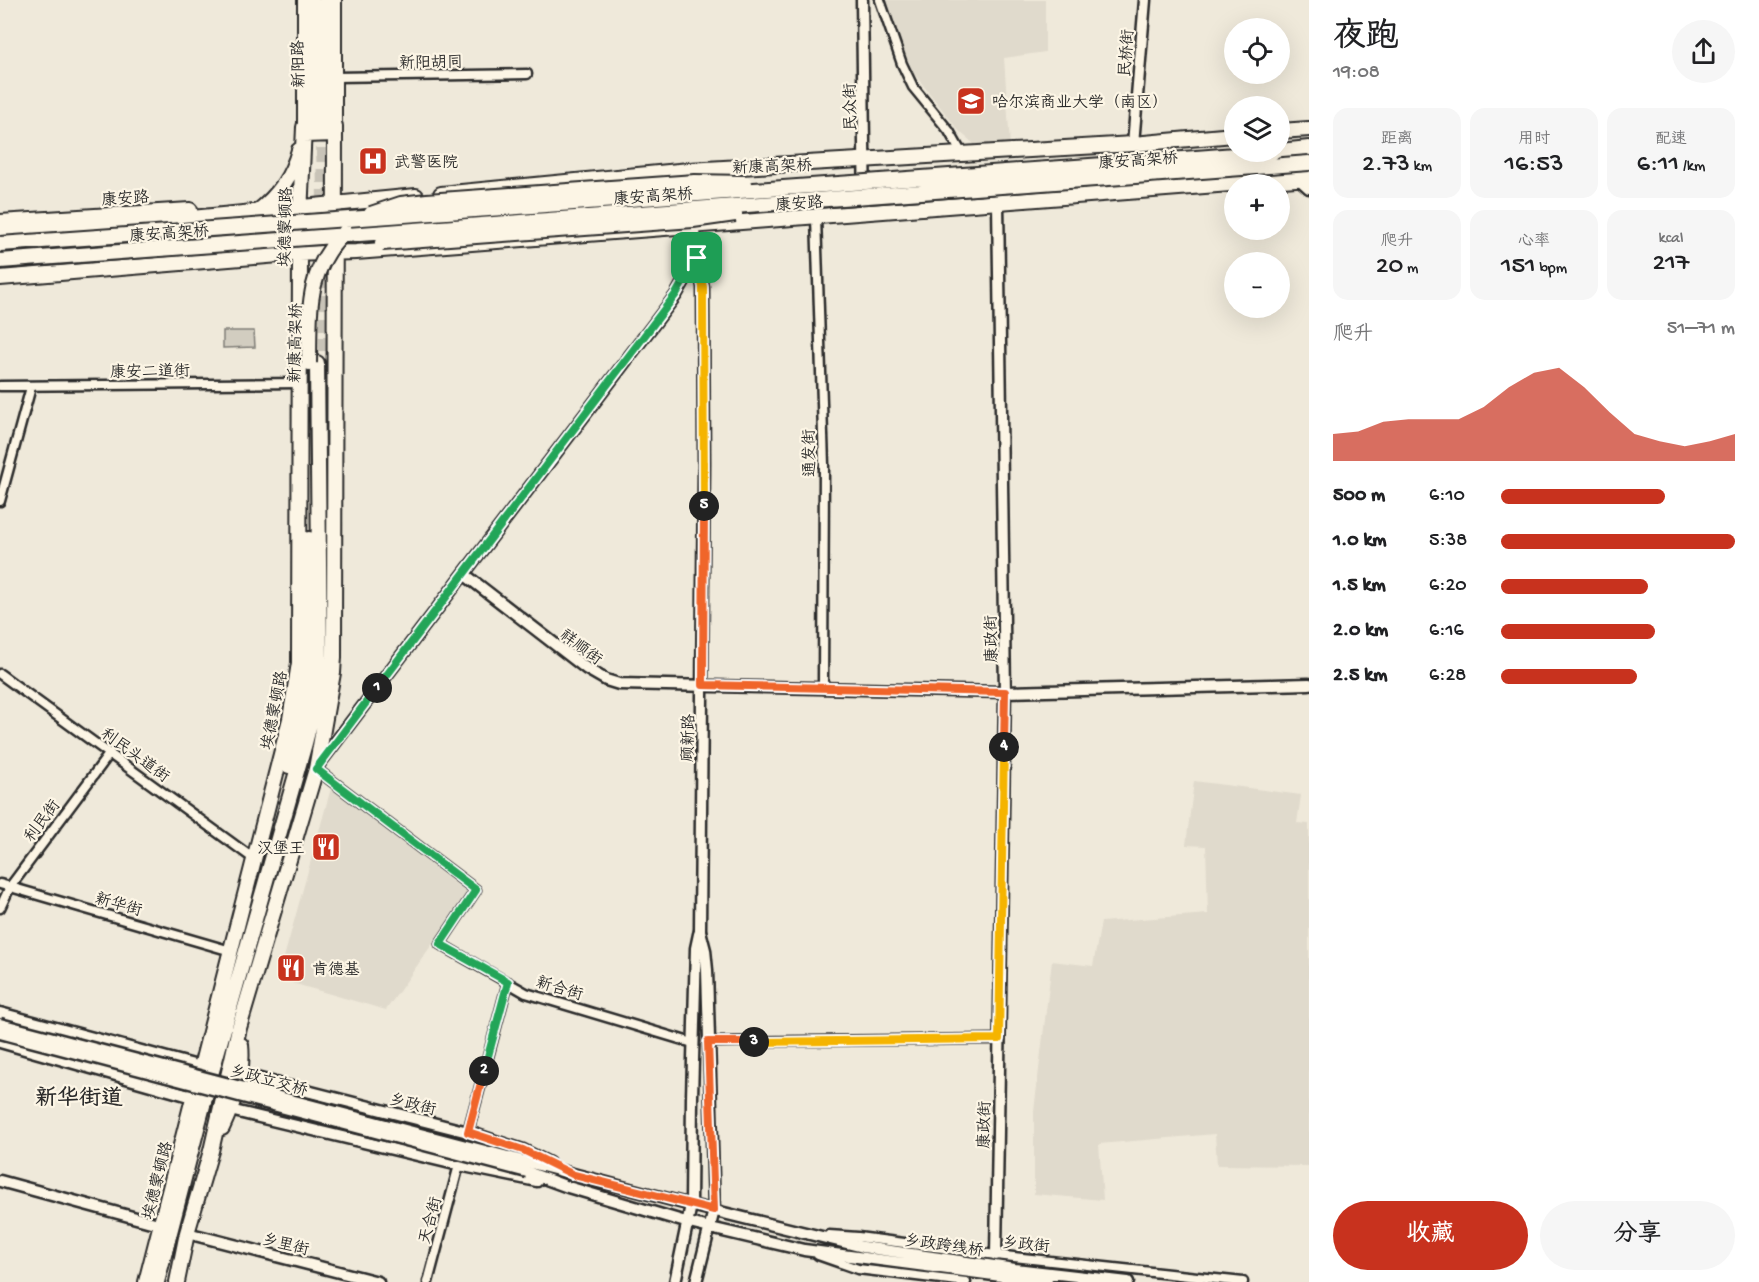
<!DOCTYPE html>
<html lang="zh">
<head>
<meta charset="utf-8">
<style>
	body { margin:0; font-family:"Gochi Hand","LXGW WenKai TC",sans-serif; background:#f6f6f6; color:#202124; height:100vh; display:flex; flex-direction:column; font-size:22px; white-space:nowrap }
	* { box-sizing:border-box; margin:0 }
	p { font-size:20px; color:#757577 }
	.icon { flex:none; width:33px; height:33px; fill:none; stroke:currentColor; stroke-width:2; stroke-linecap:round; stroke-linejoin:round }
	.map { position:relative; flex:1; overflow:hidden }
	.sheet { display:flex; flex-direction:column; background:#fff; width:450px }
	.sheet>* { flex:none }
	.fabs { position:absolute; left:1224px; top:18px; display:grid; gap:12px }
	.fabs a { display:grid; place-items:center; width:66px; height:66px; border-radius:50%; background:#fff; box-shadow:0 6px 24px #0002; font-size:30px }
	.pin { position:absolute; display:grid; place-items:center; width:51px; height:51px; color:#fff; margin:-26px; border-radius:12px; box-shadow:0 3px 9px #0006 }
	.km { position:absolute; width:30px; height:30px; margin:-15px; border-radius:50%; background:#222; color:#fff; font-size:16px; line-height:30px; text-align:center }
	.round { display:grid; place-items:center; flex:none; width:63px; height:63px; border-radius:32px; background:#f6f6f6 }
	.headline { display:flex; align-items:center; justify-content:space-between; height:102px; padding:0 24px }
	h1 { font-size:33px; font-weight:600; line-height:45px }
	.metrics { display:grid; grid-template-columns:repeat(3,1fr); gap:9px; height:102px; padding:6px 24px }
	.metrics div { display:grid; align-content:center; border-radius:15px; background:#f6f6f6; text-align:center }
	.metrics b { font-size:26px; font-weight:600 }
	.metrics small { font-size:16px; font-weight:400 }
	.metrics p { font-size:16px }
	.chart { height:168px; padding:12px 24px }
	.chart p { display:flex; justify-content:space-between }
	.chart svg { width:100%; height:108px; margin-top:6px; fill:#c8321e; opacity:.7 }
	.primary-button { display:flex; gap:12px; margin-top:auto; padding:12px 24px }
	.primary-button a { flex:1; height:69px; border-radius:36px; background:#c8321e; color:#fff; font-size:24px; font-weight:600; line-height:69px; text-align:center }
	.primary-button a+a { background:#f6f6f6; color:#202124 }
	ul { padding:0 24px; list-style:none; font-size:20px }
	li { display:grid; grid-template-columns:96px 72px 1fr; align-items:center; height:45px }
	li i { height:15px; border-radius:8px; background:#c8321e }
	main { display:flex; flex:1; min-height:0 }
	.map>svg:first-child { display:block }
</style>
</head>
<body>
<main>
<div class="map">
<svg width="1309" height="1282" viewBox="0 0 1309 1282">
	<rect width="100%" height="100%" fill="#efe9da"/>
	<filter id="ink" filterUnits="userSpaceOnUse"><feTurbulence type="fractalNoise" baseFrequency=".0167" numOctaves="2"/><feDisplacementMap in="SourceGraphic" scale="12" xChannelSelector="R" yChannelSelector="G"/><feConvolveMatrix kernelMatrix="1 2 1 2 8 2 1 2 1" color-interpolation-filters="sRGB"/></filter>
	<g filter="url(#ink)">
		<path fill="#e0dacc" d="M884 0H1045V52L1004 58 1010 145 974 144 959 131 912 71Z
			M1194 781 1301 795 1297 823 1309 824V1166L1217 1165 1215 1134 1099 1144 1103 1200 1034 1194V1111L1052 961 1093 966 1101 922 1208 914 1206 846 1186 845Z
			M331 788 468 893 386 1010 278 979Z"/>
		<path fill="#d2cdc0" stroke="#7e7c76" stroke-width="1.5" d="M223 331H254L255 347 223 348Z"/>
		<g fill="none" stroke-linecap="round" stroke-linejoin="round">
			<path stroke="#c8c3b7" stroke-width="14" stroke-dasharray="14 7" stroke-linecap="butt" d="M323 127 326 363"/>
			<g stroke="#2b2b2b" stroke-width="13">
				<path id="minor" d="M880 0 902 64 913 87 949 131 962 154
					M335 77 527 74
					M816 217 824 465 823 689
					M0 386 301 383
					M0 501 31 387
					M0 674 254 859
					M316 769 476 890 440 944 526 993 693 1043
					M0 884 231 951
					M0 908 10 887 110 753
					M708 1042 999 1039
					M468 1132 508 982
					M829 1235 858 1237 996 1255 1243 1282
					M818 1255 858 1269 966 1282
					M428 1282 459 1165"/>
			</g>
			<g stroke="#2b2b2b" stroke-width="15">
				<path id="tertiary" d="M1133 144 1145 0
					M697 258 703 287 704 463 700 931
					M464 574 587 669 606 680 619 684 1005 692 1309 684
					M316 768 676 295 697 258 693 221
					M0 1181 162 1225
					M187 1233 378 1282
					M996 1255 1005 692 998 203"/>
			</g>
			<g stroke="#2b2b2b" stroke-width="15">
				<path id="secondary" d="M862 0 865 213
					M1299 179 1309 188
					M0 1013 201 1067
					M0 1042 193 1097
					M240 1074 468 1132 523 1150 549 1163
					M230 1110 459 1165 537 1181
					M531 1163 691 1205 863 1247 1015 1269 1128 1282
					M527 1172 568 1187 689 1223 804 1250 1047 1282
					M675 1282 691 1205 692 1097 696 948 699 934
					M696 1282 714 1210 707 970 705 950 700 931"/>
			</g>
			<g stroke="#2b2b2b" stroke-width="16">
				<path id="primary" d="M304 0V127
					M313 0 315 127
					M335 0V126
					M323 127 325 0"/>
			</g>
			<g stroke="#2b2b2b" stroke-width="18">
				<path id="trunk" d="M1280 131 1309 129
					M304 135 335 134
					M1280 151 1309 148
					M441 194 689 170 1133 144 1234 135
					M257 212C279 195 292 176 299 150
					M300 215 304 127
					M0 222 190 210
					M0 234 171 220 416 196
					M0 278 291 254 356 252 1309 178
					M289 766 306 693 309 660V539
					M222 1128C234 1103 244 1073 241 1045
					M146 1282 290 719 299 663 300 246
					M157 1282 212 1071 305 743 316 700 320 663 317 363
					M177 1282 187 1233 211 1151 239 1028 316 769 333 673 334 657 335 126"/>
			</g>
			<use href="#minor" stroke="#fcf5e5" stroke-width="8"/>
			<use href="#tertiary" stroke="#fcf5e5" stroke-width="10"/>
			<use href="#secondary" stroke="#fcf5e5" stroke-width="10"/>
			<use href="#primary" stroke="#fcf5e5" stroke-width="12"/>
			<use href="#trunk" stroke="#fcf5e5" stroke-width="14"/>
			<g stroke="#2b2b2b" stroke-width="15" stroke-linecap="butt">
				<path id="secondary-bridge" d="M0 1024 531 1163
					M0 1033 527 1172"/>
			</g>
			<g stroke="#2b2b2b" stroke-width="18" stroke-linecap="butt">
				<path id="trunk-bridge" d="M371 214 401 204 427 201 695 182 745 183
					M382 243 693 220 735 214
					M0 244 1145 162 1273 152
					M0 261 1309 163
					M309 363C310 311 305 271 345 232"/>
			</g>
			<use href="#secondary-bridge" stroke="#fcf5e5" stroke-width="10"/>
			<use href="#trunk-bridge" stroke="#fcf5e5" stroke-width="14"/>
		</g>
	</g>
	<g fill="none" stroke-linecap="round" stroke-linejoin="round" filter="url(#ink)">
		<g stroke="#fff" stroke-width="12">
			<path id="split-1" d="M377 688 676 294 697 258"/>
		</g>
		<g stroke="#fff" stroke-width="12">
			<path id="split-2" d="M377 688 316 769 476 890 440 944 508 982 484 1071"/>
		</g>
		<g stroke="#fff" stroke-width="12">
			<path id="split-3" d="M484 1071 468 1132 523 1150 574 1175 714 1210 708 1042H754"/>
		</g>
		<g stroke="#fff" stroke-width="12">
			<path id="split-4" d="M754 1042 999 1039 1004 747"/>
		</g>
		<g stroke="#fff" stroke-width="12">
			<path id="split-5" d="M704 506 703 685 1005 692 1004 747"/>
		</g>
		<g stroke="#fff" stroke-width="12">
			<path id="split-6" d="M697 258 703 287 704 506"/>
		</g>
		<use href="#split-1" stroke="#22a559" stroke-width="8"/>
		<use href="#split-2" stroke="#22a559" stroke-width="8"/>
		<use href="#split-3" stroke="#f0652b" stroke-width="8"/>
		<use href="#split-4" stroke="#f5b400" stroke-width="8"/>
		<use href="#split-5" stroke="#f0652b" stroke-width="8"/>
		<use href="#split-6" stroke="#f5b400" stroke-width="8"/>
	</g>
	<defs>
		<g id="university-square" transform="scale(1.5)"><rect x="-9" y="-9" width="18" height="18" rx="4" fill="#c8321e" stroke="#fcf5e5"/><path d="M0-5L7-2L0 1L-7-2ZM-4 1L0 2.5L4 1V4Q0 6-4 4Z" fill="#fff"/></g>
		<g id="hospital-square" transform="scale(1.5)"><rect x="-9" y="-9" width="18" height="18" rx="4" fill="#c8321e" stroke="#fcf5e5"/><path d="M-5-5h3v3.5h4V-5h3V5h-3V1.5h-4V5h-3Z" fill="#fff"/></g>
		<g id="restaurant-square" transform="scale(1.5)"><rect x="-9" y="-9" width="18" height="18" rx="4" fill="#c8321e" stroke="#fcf5e5"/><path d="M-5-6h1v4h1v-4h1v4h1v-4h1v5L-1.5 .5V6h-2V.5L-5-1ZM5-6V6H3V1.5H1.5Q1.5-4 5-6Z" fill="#fff"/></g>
	</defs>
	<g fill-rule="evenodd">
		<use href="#university-square" x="971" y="101"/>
		<use href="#hospital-square" x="373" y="161"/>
		<use href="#restaurant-square" x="326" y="847"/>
		<use href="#restaurant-square" x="291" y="968"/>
	</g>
	<g text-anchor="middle" stroke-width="4.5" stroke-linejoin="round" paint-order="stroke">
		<g font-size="16" fill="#2b2b2b" stroke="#fcf5e5">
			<text transform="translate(1125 53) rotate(-86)" y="6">民桥街</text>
			<text transform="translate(431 61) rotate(-1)" y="6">新阳胡同</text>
			<text transform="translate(297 64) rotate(-91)" y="6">新阳路</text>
			<text transform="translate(849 107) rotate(-91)" y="6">民众街</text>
			<text transform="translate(1138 159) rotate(-4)" y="6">康安高架桥</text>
			<text transform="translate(772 165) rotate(-2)" y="6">新康高架桥</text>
			<text transform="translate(653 195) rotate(-4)" y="6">康安高架桥</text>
			<text transform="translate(125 197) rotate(-4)" y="6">康安路</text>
			<text transform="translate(799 202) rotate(-4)" y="6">康安路</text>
			<text transform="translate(284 227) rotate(-89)" y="6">埃德蒙顿路</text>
			<text transform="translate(169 232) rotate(-4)" y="6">康安高架桥</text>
			<text transform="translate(294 343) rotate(-89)" y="6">新康高架桥</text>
			<text transform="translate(150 370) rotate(-1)" y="6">康安二道街</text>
			<text transform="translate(808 453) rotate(-91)" y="6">通发街</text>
			<text transform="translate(990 639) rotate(-91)" y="6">康政街</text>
			<text transform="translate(582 646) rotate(37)" y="6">祥顺街</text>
			<text transform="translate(273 710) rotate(-79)" y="6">埃德蒙顿路</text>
			<text transform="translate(687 738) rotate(-89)" y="6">顾新路</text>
			<text transform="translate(136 754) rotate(36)" y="6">利民头道街</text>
			<text transform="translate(41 820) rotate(-53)" y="6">利民街</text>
			<text transform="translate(119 903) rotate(16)" y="6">新华街</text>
			<text transform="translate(560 987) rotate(17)" y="6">新合街</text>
			<text transform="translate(269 1079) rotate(15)" y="6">乡政立交桥</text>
			<text transform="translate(413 1103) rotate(14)" y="6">乡政街</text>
			<text transform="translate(983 1125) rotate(-89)" y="6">康政街</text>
			<text transform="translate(156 1180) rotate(-76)" y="6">埃德蒙顿路</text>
			<text transform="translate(429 1220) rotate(-75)" y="6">天合街</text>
			<text transform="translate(286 1243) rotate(14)" y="6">乡里街</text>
			<text transform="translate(1026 1243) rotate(6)" y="6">乡政街</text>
			<text transform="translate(944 1244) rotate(8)" y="6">乡政跨线桥</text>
		</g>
		<g font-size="16" fill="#2b2b2b" stroke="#fcf5e5" text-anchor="start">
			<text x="992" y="107">哈尔滨商业大学（南区）</text>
			<text x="394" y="167">武警医院</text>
			<text x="305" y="853" text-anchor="end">汉堡王</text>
			<text x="312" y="974">肯德基</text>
		</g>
		<g font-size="22" font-weight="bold" fill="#2b2b2b" stroke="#fcf5e5">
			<text x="79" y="1104">新华街道</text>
		</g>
	</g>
</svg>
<div class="fabs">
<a><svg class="icon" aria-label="locate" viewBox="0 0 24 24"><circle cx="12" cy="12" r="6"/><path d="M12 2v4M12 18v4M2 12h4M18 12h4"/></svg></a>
<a><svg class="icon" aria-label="layers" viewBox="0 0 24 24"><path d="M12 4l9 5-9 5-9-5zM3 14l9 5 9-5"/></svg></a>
<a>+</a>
<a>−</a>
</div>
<div class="pin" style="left:697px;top:258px;background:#1e9e55"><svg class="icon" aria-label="arrive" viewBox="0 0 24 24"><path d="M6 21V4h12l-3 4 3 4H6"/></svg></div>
<b class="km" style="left:377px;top:688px">1</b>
<b class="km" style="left:484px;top:1071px">2</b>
<b class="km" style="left:754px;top:1042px">3</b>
<b class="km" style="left:1004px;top:747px">4</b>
<b class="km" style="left:704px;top:506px">5</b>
</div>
<section class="sheet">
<div class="headline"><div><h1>夜跑</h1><p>19:08</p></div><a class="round"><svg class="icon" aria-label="share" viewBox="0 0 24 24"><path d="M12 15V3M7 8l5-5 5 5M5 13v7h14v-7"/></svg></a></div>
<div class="metrics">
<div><p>距离</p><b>2.73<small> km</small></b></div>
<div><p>用时</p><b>16:53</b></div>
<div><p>配速</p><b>6:11<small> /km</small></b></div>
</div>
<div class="metrics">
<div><p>爬升</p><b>20<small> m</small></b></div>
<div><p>心率</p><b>151<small> bpm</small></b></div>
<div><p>kcal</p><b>217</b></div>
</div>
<div class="chart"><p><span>爬升</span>51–71 m</p>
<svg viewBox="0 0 160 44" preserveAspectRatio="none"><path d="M0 44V33L10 32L20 28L30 27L40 27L50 27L60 22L70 14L80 8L90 6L100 14L110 24L120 33L130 36L140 38L150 36L160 33V44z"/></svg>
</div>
<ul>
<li><b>500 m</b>6:10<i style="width:70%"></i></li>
<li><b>1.0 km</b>5:38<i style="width:100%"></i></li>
<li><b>1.5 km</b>6:20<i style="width:63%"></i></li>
<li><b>2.0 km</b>6:16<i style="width:66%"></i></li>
<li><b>2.5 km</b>6:28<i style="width:58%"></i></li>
</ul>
<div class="primary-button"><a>收藏</a><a>分享</a></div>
</section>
</main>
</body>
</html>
